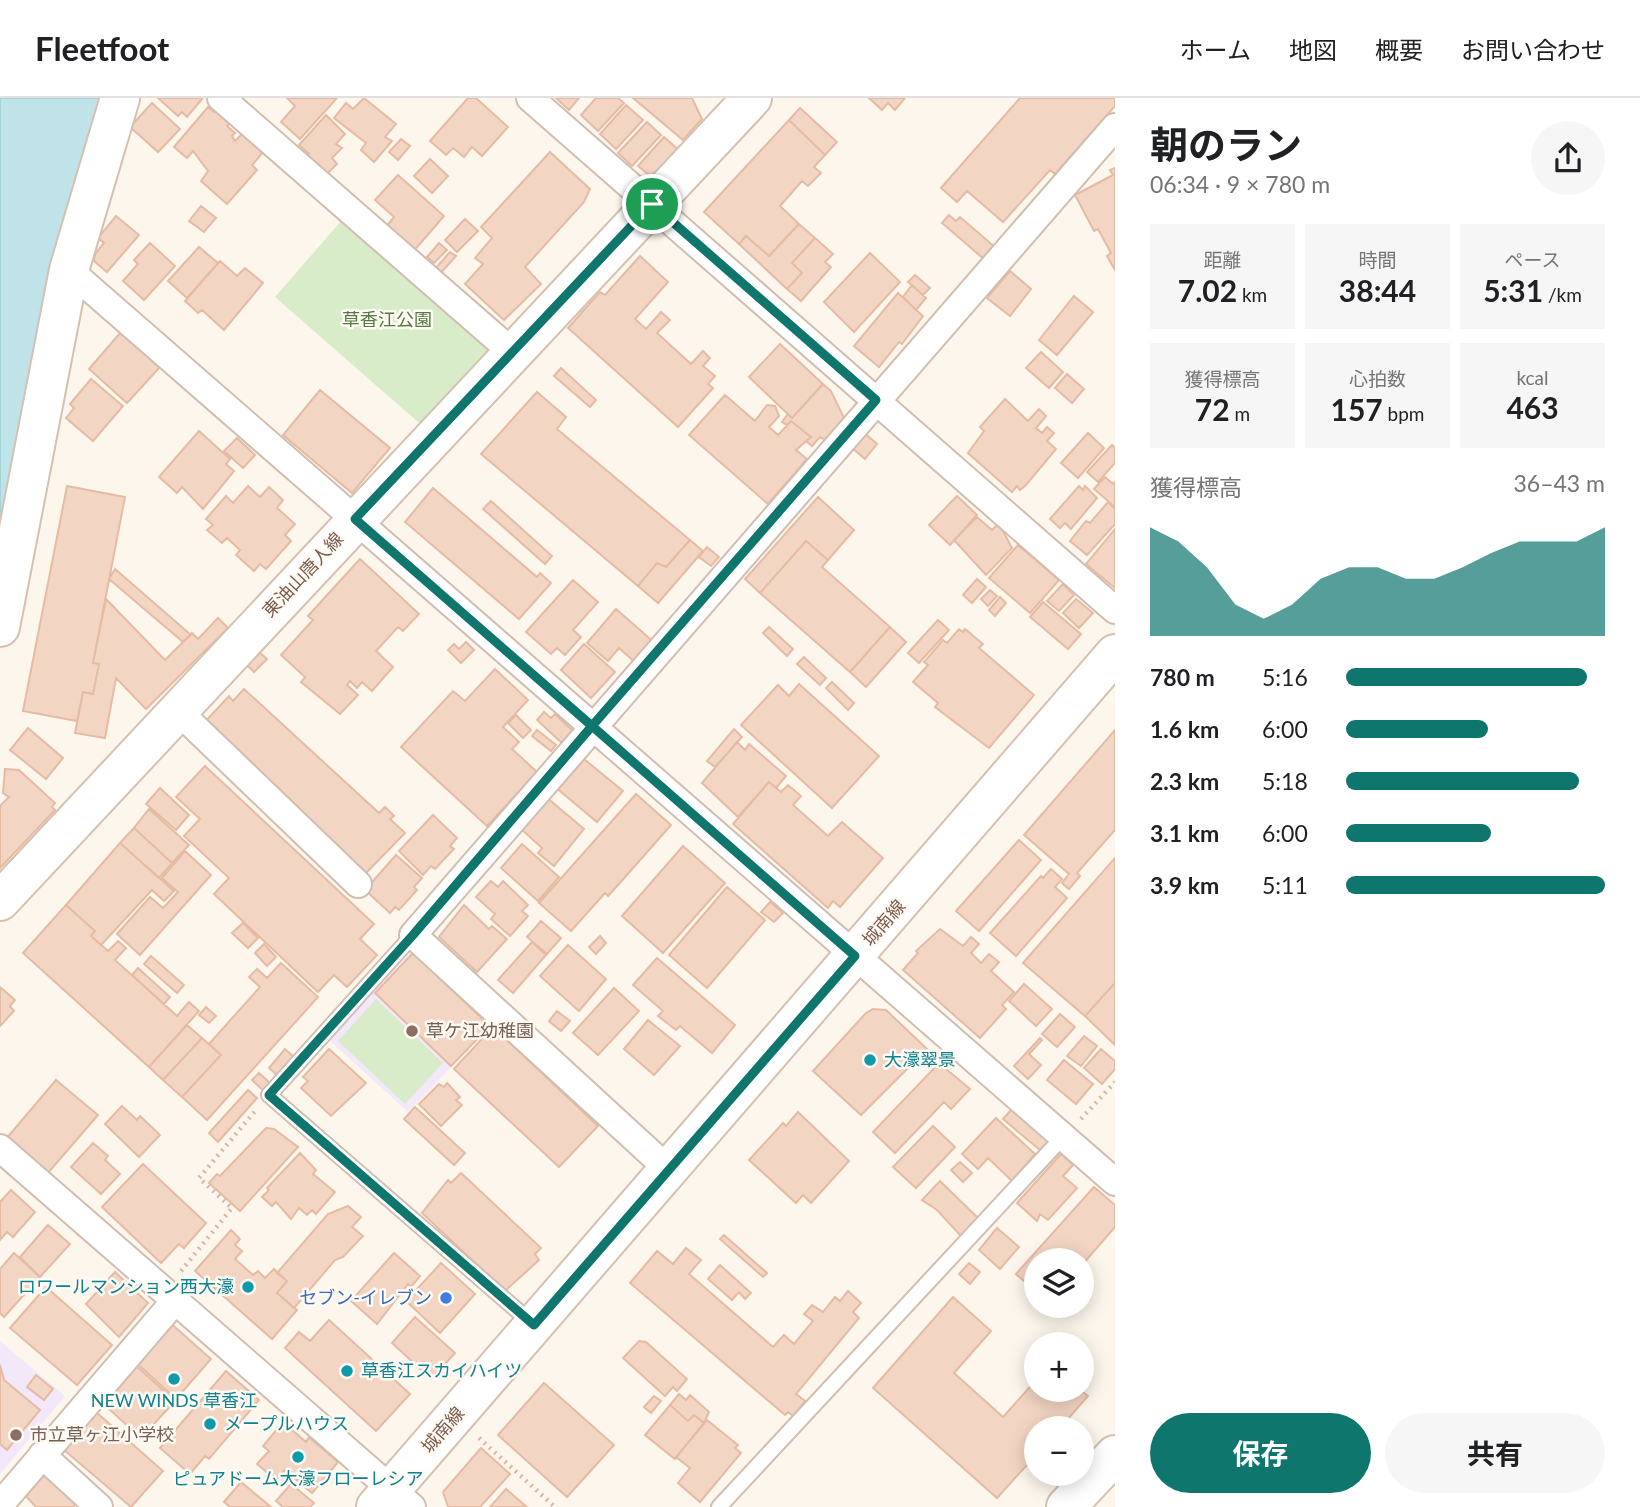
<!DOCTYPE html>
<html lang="ja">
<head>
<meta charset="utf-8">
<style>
	body { margin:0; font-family:Lato,"Noto Sans JP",sans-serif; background:#f6f6f6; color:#202124; height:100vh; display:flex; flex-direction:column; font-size:26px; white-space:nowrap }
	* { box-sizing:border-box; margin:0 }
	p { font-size:23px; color:#757577 }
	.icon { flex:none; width:38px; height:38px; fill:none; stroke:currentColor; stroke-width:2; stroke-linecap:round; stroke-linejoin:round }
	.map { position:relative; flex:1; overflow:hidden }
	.sheet { display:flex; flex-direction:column; background:#fff; width:525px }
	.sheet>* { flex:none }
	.controls { position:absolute; left:1024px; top:1150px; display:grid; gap:14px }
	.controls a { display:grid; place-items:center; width:70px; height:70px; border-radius:50%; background:#fff; box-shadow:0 4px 18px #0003; font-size:35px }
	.pin { position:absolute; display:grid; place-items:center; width:60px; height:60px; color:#fff; margin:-30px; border:4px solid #fff; border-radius:50%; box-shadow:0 2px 7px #0007 }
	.round { display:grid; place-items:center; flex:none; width:74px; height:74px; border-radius:37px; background:#f6f6f6 }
	.head { display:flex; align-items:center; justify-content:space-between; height:119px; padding:0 35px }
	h1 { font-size:38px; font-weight:700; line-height:52px }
	.metrics { display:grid; grid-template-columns:repeat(3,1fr); gap:10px; height:119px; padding:7px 35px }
	.metrics div { display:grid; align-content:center; border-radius:0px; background:#f6f6f6; text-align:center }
	.metrics b { font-size:30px; font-weight:700 }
	.metrics small { font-size:19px; font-weight:400 }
	.metrics p { font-size:19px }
	.chart { height:196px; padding:14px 35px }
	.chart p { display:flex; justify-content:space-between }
	.chart svg { width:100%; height:126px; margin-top:7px; fill:#0f766e; opacity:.7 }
	.primary-button { display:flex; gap:14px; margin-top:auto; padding:14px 35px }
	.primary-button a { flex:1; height:80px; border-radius:42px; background:#0f766e; color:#fff; font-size:28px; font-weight:700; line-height:80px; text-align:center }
	.primary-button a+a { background:#f6f6f6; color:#202124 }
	ul { padding:0 35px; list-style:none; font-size:23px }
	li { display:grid; grid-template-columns:112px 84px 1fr; align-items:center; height:52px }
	li i { height:18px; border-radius:9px; background:#0f766e }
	header { display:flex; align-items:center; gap:42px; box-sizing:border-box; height:98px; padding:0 35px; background:#fff; border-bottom:2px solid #e0e0e0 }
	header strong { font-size:33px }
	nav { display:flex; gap:38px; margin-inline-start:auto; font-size:24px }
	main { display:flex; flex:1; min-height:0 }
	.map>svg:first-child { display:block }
</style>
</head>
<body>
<header>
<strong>Fleetfoot</strong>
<nav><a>ホーム</a><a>地図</a><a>概要</a><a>お問い合わせ</a></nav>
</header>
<main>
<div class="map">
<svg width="1115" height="1409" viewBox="0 0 1115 1409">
	<rect width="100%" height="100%" fill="#fdf6ec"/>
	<path fill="#f3e8fa" d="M414 848 495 923 408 1014 329 942Z
		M0 1243 65 1298 0 1376Z"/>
	<path fill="#d8ecc9" d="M349 114 500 246 426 331 275 199Z
		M376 901 443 965 405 1006 338 943Z"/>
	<path fill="#bfe3e8" stroke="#a5d3da" stroke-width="2" d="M0 0H111L0 439Z"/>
	<path fill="#f3d5c3" stroke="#e6bba3" stroke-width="2" d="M158 0H200L202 1 187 19 182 14 178 18Z
		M287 0H337L300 41 281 24 295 8Z
		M364 0 396 26 385 39 392 43 374 64 361 52 366 45 334 20 346 5 353 11Z
		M468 0H476L508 29 482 58 472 49 464 59 453 50 446 57 430 43Z
		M556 0H579L569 12Z
		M596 0H618L624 5 598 33 581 17Z
		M633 0H692L702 21 683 42Z
		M869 0H905L895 12 888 5 882 12Z
		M1020 0H1115V8L1055 76 1050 72 1003 124 967 93 957 104 941 90Z
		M152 5 180 31 158 54 130 29Z
		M626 7 643 22 616 51 600 36Z
		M208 9 214 14 217 9 232 22 227 28 235 35 232 38 235 43 243 35 264 53 252 67 257 72 227 106 201 83 208 73 193 53 187 60 174 49Z
		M800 10 837 44 825 57 789 22Z
		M326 17 345 36 336 46 342 50 332 60 337 66 325 78 306 60 309 56 299 47Z
		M789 22 825 57 814 69 821 75 808 88 802 83 780 108 799 126 769 158 746 138 739 146 704 114Z
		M647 24 661 37 632 68 618 55Z
		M664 39 680 53 655 82 638 68Z
		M401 41 410 48 398 62 389 54Z
		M550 54 590 91 584 104 525 169 541 186 504 222 465 186 483 166 475 160 492 140 481 129Z
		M430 61 448 78 432 95 414 78Z
		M1115 70V172L1107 158 1111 155 1098 131 1094 133 1075 97 1113 77 1110 72Z
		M398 77 444 118 412 155 385 130 394 119 375 102Z
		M201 108 216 120 204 134 189 123Z
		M949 117 956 123 960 119 996 150 985 162 942 125Z
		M116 118 139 137 107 174 94 163 95 156 104 145 98 140Z
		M465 121 478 133 457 154 445 142Z
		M799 126 815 140 792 165 802 175 787 191 739 146 746 138 769 158Z
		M815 140 833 156 825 164 831 169 801 203 787 191 802 175 792 165Z
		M150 145 175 168 144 202 123 183 138 166 134 162Z
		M439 145 447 152 434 165 427 159Z
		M199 149 218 165 187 200 168 183Z
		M450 154 456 158 439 177 434 172Z
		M870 155 900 184 854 234 824 204Z
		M640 158 668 184 635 221 646 231 661 214 670 222 657 235 691 266 703 253 710 260 703 268 715 278 708 286 713 290 678 329 568 230 600 194 605 197Z
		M220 163 237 178 245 170 263 185 224 232 202 212 198 215 185 203Z
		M1010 173 1031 191 1010 218 987 200Z
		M915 177 930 190 923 197 908 184Z
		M912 187 926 200 916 212 903 199Z
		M898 195 923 218 902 246 899 244 879 269 854 248Z
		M1074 198 1093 214 1057 257 1039 242Z
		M121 234 160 269 127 305 89 271Z
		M780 246 823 286 792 320 749 279Z
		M1041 254 1063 274 1049 290 1026 270Z
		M561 270 596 302 590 309 554 278Z
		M1067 276 1084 291 1072 305 1055 290Z
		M91 281 123 308 93 343 66 320 74 310 70 306Z
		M823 286 831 293 846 324 827 343 820 339 812 348 806 343 811 339 791 323 787 327 782 324 788 316 792 320Z
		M320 292 390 350 352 395 283 337Z
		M537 294 566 319 557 331 690 442 666 469 657 465 638 488 481 356Z
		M725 297 755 323 767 307 775 308 779 318 769 329 778 337 791 323 811 339 796 352 807 361 768 406 689 337Z
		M1005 301 1028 323 1039 311 1046 318 1036 330 1042 335 1047 329 1054 335 1047 343 1056 351 1026 387 1020 392 1017 388 1012 394 968 355 984 333 980 329Z
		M199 333 230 361 226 366 234 373 203 411 182 389 177 395 159 379Z
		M862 333 877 346 865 361 850 348Z
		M1088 335 1104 350 1078 380 1061 365Z
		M237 340 255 357 243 370 224 353Z
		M1112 347 1115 350V365L1098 384 1087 374Z
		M1105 379 1113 386 1115 384V409L1094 391Z
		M67 388 125 399 93 565 99 566 93 596 83 594 77 623 23 613Z
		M248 388 260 399 269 389 283 402 277 410 295 426 285 437 291 443 266 471 260 466 254 473 236 457 240 452 227 440 222 445 207 432 213 427 206 421 226 398 233 405Z
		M1079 388 1083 392 1085 388 1097 400 1071 431 1065 425 1060 430 1050 421Z
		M433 390 537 479 540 475 551 485 519 521 405 424Z
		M957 398 977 417 950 447 929 427Z
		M818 399 854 432 828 462 806 443 760 495 745 481Z
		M491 403 552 458 545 466 483 411Z
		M1108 404 1115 411V426L1087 457 1070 443 1086 423 1090 425Z
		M977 419 992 432 997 427 1002 431 1012 450 986 477 954 442Z
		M1115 431V490L1086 466Z
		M690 442 703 453 658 505 638 488 657 465 666 469Z
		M806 443 828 462 822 469 890 529 850 574 760 495Z
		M1018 447 1059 482 1030 515 989 480Z
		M707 449 719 459 711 468 699 459Z
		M360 461 419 516 403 533 398 529 376 553 393 569 372 593 362 584 357 590 350 583 347 587 358 597 340 616 301 584 305 579 281 557 313 522 308 518Z
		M115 471 191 537 183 544 109 481Z
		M977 481 986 489 972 505 963 497Z
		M573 482 598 504 573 532 581 539 565 557 557 550 551 556 526 534Z
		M1063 486 1074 497 1059 513 1047 503Z
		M990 492 997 498 988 508 981 501Z
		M1000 499 1006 505 995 518 989 512Z
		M106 501 165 562 192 535 198 541 218 520 228 530 146 611 116 580 105 640 75 635 83 594 93 596 99 566 93 565Z
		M1076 501 1093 515 1079 530 1063 515Z
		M1043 504 1081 536 1068 551 1030 519Z
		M616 511 656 546 637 566 619 550 608 563 587 545Z
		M938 522 949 532 919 565 908 555Z
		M769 529 793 551 787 558 763 535Z
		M890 529 906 544 866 589 850 574Z
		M959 531 963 534 965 531 983 546 979 550 1034 597 989 650 935 609 938 605 913 584 928 567 924 564 943 542 947 545Z
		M466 544 474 552 461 565 448 552 454 546 459 551Z
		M584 546 615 574 591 600 561 572Z
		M258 553 267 561 254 574 246 566Z
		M804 559 826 580 820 587 797 566Z
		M495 571 528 602 503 629 519 644 512 651 537 674 487 728 401 649 453 593 465 603Z
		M832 584 854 605 848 612 826 590Z
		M799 586 879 658 832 710 741 627 778 587 789 598Z
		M244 591 379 715 385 709 394 718 390 721 405 735 364 777 202 627 229 598 233 603Z
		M544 614 551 620 555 616 573 633 562 645 537 622Z
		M516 617 531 632 523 640 508 625Z
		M28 630 63 660 46 681 10 652Z
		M734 631 742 639 715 669 707 663Z
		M537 632 556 647 551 653 532 638Z
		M1115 632V732L1077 775 1080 778 1069 791 1062 785 1069 776 1024 737Z
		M737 644 745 652 749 646 786 678 776 690 769 684 738 719 702 685Z
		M579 657 623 693 597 724 554 688Z
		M205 668 374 826 360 841 377 857 347 889 334 877 318 894 214 796 229 780 184 738 200 721 176 699Z
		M5 671 19 672 55 705 52 709 55 712 0 770V708L9 699 3 695Z
		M769 684 781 694 788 687 801 698 793 707 828 738 842 724 883 760 840 809 833 803 828 810 733 726Z
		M160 690 189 717 176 732 146 706Z
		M636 696 671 727 619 786 608 798 605 795 571 833 539 805Z
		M546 699 584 731 554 768 538 755 542 750 520 730Z
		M149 711 189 747 172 765 134 730Z
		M433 717 457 740 450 748 454 751 435 771 431 768 423 777 399 753Z
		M134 730 172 765 159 780 120 745Z
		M1019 742 1041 762 979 833 956 813Z
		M120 745 174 793 164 803 152 792 101 847 91 838 95 833 66 807Z
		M522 746 559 779 538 803 501 770Z
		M683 748 725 785 663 855 622 818Z
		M185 753 211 777 140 857 117 836 150 799 163 810 178 794 162 780Z
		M396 757 422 780 414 789 417 792 399 812 395 809 390 815 365 792Z
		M1115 760V885L1085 918 1023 865Z
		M1051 771 1062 781 1055 789 1067 800 1016 858 990 835 1041 778 1043 780Z
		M491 783 498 789 503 783 528 807 522 813 528 818 510 838 491 821 495 816 476 799Z
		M727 789 765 822 707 890 669 857Z
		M770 804 783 815 774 824 761 814Z
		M66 807 95 833 91 838 108 853 118 843 126 850 115 862 177 918 189 904 199 913 149 969 23 855Z
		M464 807 489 831 492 828 507 841 477 874 439 839Z
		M541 823 561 840 547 856 527 839Z
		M243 825 258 840 248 850 232 835Z
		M940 831 963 848 971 839 979 846 971 855 981 865 989 856 999 864 991 873 1014 894 1002 907 1006 911 980 940 903 872 918 855 916 853Z
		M600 838 606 845 596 856 589 849Z
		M532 844 546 857 513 895 498 882Z
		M264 846 276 859 267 868 255 855Z
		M568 847 606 881 579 913 540 878Z
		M413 855 490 928 451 968 375 895Z
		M151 858 184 887 177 895 144 866Z
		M657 860 735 927 712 955 680 928 676 932 658 918 663 913 633 887Z
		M281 865 318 899 207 1022 182 999 221 957 209 946 260 889 249 879 257 871 267 880Z
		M138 870 170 899 164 906 132 877Z
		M1115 885V947L1085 918Z
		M1024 886 1052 911 1036 928 1009 903Z
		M0 889 15 902 10 908 14 913 0 928Z
		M614 890 639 913 598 957 573 935Z
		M206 909 216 918 209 925 199 917Z
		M873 911 886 912 927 951 861 1017 813 973 866 915Z
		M557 913 570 923 561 933 549 923Z
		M1060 916 1075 929 1057 949 1042 936Z
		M648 922 680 948 654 977 624 951Z
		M187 927 202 940 163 982 149 969Z
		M493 929 598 1028 559 1069 454 971Z
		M1084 938 1097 948 1081 968 1067 958Z
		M202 940 221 957 182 999 163 982Z
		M1040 940 1042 942 1029 956 1041 967 1028 981 1014 968Z
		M285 951 295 960 278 978 269 970Z
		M329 951 366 985 331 1018 301 990 308 983 303 979Z
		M1101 951 1115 963V971L1102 986 1084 970Z
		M1064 962 1093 986 1076 1006 1047 982Z
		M939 965 970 991 951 1011 944 1004 895 1055 873 1034Z
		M259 975 271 986 264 993 252 982Z
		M56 982 98 1017 47 1076 6 1041Z
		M447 985 460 999 456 1002 462 1007 441 1028 419 1006 439 986 444 989Z
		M248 992 257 1000 218 1044 209 1035Z
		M122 1008 137 1022 140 1018 160 1037 139 1059 105 1026Z
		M415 1009 465 1055 454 1067 404 1021Z
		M1012 1011 1050 1044 1041 1053 1003 1021Z
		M798 1014 849 1063 811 1105 803 1097 796 1105 749 1062 783 1025 786 1028Z
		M996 1020 1035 1056 1012 1083 988 1060 978 1071 962 1056Z
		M933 1028 955 1049 916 1090 893 1069Z
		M266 1030 274 1031 298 1049 240 1113 209 1085 217 1076 220 1078Z
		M93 1045 108 1058 105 1062 120 1076 101 1096 71 1069Z
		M300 1055 316 1072 313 1076 335 1094 316 1116 312 1112 307 1117 299 1110 291 1121 276 1104 272 1108 262 1099 269 1092 267 1090Z
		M1061 1056 1073 1067 1063 1078 1077 1090 1048 1122 1040 1116 1037 1123 1017 1105Z
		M960 1064 972 1075 963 1084 951 1072Z
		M143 1066 206 1125 184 1150 179 1146 161 1165 102 1109Z
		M461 1075 541 1150 535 1156 539 1162 505 1193 422 1115 448 1082 451 1085Z
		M940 1083 978 1120 961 1138 937 1112 922 1102Z
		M1094 1089 1115 1107V1129L1082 1167V1162H1036V1194L1016 1176Z
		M11 1092 35 1114 13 1139 7 1134 0 1142V1104Z
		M348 1108 361 1119 352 1129 363 1138 343 1159 335 1162 294 1210 277 1195 287 1183 277 1175 328 1116Z
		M48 1127 70 1146 40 1179 20 1159Z
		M997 1130 1019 1149 1000 1171 979 1152Z
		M231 1132 240 1141 235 1147 242 1153 235 1161 253 1177 258 1173 265 1180 274 1171 287 1183 277 1195 297 1212 272 1241 195 1173Z
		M724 1137 767 1175 763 1179 720 1141Z
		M686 1150 701 1162 689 1176 773 1249 784 1237 794 1246 813 1223 804 1216 812 1207 823 1214 835 1199 840 1203 848 1193 861 1205 853 1214 859 1220 796 1296 805 1303 793 1318 788 1314 785 1317 630 1185 657 1153 673 1166Z
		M14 1155 40 1179 4 1219 0 1215V1171Z
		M394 1155 420 1178 411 1189 408 1186 377 1226 351 1203Z
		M441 1165 475 1196 440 1235 406 1203Z
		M969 1165 980 1174 970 1186 959 1176Z
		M720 1167 751 1195 745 1201 739 1194 732 1202 708 1181Z
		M115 1174 148 1205 119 1239 86 1206Z
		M46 1189 112 1247 77 1287 10 1230Z
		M953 1199 991 1233 954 1275 1003 1319 1036 1282V1292H1080L1088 1298 1060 1330H1036V1357L997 1400 873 1290Z
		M415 1219 455 1255 431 1281 392 1245Z
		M167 1222 211 1261 176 1301 132 1261Z
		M329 1222 410 1296 376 1333 285 1250 299 1234 310 1243Z
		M639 1243 646 1244 687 1281 677 1293 673 1289 665 1298 623 1260Z
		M133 1265 175 1303 141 1340 99 1302Z
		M0 1267 4 1282 40 1312 7 1352 0 1346Z
		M226 1273 259 1302 209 1361 205 1358 190 1376 160 1350Z
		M36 1277 53 1291 44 1302 27 1289Z
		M544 1285 614 1347 567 1399 498 1337Z
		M679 1296 686 1302 690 1297 709 1314 704 1325 694 1317 688 1323 670 1307Z
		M654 1298 661 1303 651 1315 644 1309Z
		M670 1307 688 1323 694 1317 704 1325 675 1361 645 1337Z
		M96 1314 163 1373 131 1409 64 1352Z
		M707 1322 738 1347 735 1350 741 1355 700 1404 678 1385 690 1370 676 1359Z
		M283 1324 306 1344 309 1339 338 1364 312 1395 285 1372 276 1382 257 1366 269 1353 263 1348Z
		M481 1350 510 1376 480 1409H448L443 1394Z
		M45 1367 82 1399 73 1409H36L22 1394Z
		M241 1384 271 1409H230L224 1404Z
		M291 1386 314 1405 310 1409H283L276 1403Z
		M506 1391 527 1409H490Z"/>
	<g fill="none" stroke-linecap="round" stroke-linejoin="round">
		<g stroke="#d1beb0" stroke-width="18">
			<path id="lane" d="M413 837 269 997 533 1226
				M719 1409 1063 1039"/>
		</g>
		<g stroke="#d1beb0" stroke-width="30">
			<path id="street" d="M221 0 512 254
				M530 0 1115 512
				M69 172 1115 1084
				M177 612 358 786
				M0 1050 412 1409
				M669 1072 413 837 1115 29
				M42 1357 99 1409
				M0 1407 174 1204"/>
		</g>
		<g stroke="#d6c0b0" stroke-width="42">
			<path id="secondary" d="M0 529 69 172 120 0
				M0 803 752 0
				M376 1409 1115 556
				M1066 1409 1115 1357"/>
		</g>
		<path stroke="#d9b8a5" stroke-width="4.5" stroke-dasharray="2 5" stroke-linecap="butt" d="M1081 1021 1115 984
			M181 1173 232 1110 199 1080 256 1012
			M479 1340 555 1409"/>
		<use href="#lane" stroke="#fff" stroke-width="14"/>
		<use href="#street" stroke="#fff" stroke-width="26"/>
		<use href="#secondary" stroke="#fff" stroke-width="38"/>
	</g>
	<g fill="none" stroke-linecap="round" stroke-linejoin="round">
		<g stroke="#fff" stroke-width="14">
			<path id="route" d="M652 106 355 421 592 628 413 837 269 997 534 1227 855 858 592 628 876 302 652 106"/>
		</g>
		<use href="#route" stroke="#0f766e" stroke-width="9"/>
	</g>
	<g fill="#8d6e63" stroke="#fffaf3" stroke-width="2.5">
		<circle cx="412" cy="933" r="7"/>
		<circle cx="16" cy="1337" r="7"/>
	</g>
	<g fill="#0f9aa8" stroke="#fffaf3" stroke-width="2.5">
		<circle cx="870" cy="962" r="7"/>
		<circle cx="248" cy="1189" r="7"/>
		<circle cx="347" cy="1273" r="7"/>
		<circle cx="174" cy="1281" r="7"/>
		<circle cx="210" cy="1326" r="7"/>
		<circle cx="298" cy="1359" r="7"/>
	</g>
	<circle fill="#3f7fe0" stroke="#fffaf3" stroke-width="2.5" cx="446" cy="1200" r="7"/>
	<g text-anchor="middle" stroke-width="5" stroke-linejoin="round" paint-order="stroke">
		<g font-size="18" fill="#537a41" stroke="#fffaf3">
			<text x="387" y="228">草香江公園</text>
		</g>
		<g font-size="18" fill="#7a5c4d" stroke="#fffaf3">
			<text transform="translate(303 477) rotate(-47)" y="6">東油山唐人線</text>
			<text transform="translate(884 825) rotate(-49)" y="6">城南線</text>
			<text transform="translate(443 1332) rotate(-49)" y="6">城南線</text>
		</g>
		<g font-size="18" fill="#785e54" stroke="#fffaf3" text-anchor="start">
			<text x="426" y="939">草ケ江幼稚園</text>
			<text x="30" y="1343">市立草ヶ江小学校</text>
		</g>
		<g font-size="18" fill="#0d838f" stroke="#fffaf3" text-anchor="start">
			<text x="884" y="968">大濠翠景</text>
			<text x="234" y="1195" text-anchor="end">ロワールマンション西大濠</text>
			<text x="361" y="1279">草香江スカイハイツ</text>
			<text x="174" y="1309" text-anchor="middle">NEW WINDS 草香江</text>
			<text x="224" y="1332">メープルハウス</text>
			<text x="298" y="1387" text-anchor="middle">ピュアドーム大濠フローレシア</text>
		</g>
		<g font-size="18" fill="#366cbe" stroke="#fffaf3" text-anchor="end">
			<text x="432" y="1206">セブン-イレブン</text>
		</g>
	</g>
</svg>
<div class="controls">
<a><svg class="icon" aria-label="layers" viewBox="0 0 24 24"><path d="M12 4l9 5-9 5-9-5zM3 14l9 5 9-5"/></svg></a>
<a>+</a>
<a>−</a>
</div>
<div class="pin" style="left:652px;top:106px;background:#1e9e55"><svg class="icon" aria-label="arrive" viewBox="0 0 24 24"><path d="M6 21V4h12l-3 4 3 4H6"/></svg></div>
</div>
<section class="sheet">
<div class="head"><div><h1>朝のラン</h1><p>06:34 · 9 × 780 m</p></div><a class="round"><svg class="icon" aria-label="share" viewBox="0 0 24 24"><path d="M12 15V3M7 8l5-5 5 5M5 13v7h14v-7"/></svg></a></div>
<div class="metrics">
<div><p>距離</p><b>7.02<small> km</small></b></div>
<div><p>時間</p><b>38:44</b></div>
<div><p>ペース</p><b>5:31<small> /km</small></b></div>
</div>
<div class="metrics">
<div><p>獲得標高</p><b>72<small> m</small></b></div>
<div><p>心拍数</p><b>157<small> bpm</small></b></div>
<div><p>kcal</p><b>463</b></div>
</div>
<div class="chart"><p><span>獲得標高</span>36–43 m</p>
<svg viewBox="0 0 160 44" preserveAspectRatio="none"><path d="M0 44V6L10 11L20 20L30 33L40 38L50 33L60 24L70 20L80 20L90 24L100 24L110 20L120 15L130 11L140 11L150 11L160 6V44z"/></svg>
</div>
<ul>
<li><b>780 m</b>5:16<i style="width:93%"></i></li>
<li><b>1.6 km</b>6:00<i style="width:55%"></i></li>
<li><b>2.3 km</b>5:18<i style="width:90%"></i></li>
<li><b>3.1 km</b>6:00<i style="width:56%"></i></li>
<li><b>3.9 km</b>5:11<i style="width:100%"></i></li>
</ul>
<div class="primary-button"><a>保存</a><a>共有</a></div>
</section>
</main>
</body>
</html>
